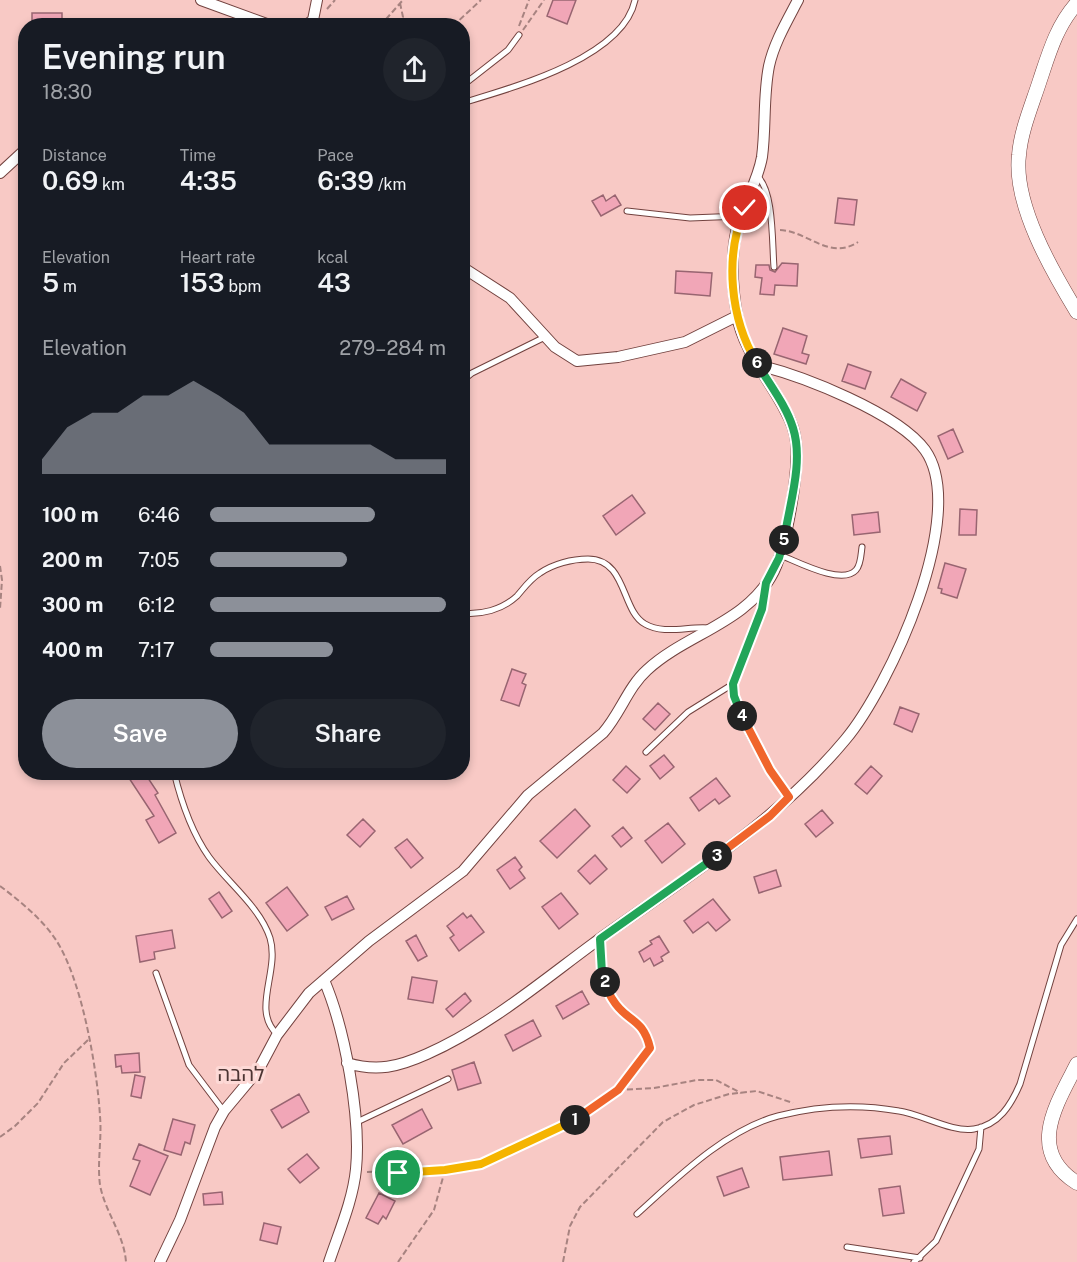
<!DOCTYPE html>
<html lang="en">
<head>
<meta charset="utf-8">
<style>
	body { margin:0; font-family:"Public Sans","Noto Sans Hebrew",sans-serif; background:#20242c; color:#f1f3f6; height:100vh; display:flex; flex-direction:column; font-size:22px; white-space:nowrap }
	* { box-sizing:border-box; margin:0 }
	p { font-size:20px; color:#9ea1a6 }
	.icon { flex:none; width:33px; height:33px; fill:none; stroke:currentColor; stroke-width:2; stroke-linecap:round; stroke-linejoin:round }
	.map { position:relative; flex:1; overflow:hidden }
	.sheet { position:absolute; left:18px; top:18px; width:452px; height:762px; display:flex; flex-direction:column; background:#171b24; border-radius:24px; box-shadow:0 3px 9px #0003 }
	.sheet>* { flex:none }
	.pin { position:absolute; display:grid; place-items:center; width:51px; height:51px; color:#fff; margin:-26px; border:3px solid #fff; border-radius:50%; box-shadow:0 2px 6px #0007 }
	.km { position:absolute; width:30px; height:30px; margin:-15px; border-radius:50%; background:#222; color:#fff; font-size:16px; line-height:30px; text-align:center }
	.round { display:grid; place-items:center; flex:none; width:63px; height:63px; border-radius:32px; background:#20242c }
	.overview { display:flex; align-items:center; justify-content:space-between; height:102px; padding:0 24px }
	h1 { font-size:33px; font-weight:600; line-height:45px }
	.stats { display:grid; grid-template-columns:repeat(3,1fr); gap:9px; height:102px; padding:6px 24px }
	.stats div { display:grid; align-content:center }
	.stats b { font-size:26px; font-weight:600 }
	.stats small { font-size:16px; font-weight:400 }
	.stats p { font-size:16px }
	.chart { height:168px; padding:12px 24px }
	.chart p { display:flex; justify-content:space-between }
	.chart svg { width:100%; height:108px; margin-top:6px; fill:#8c9099; opacity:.7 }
	.cta { display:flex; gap:12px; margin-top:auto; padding:12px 24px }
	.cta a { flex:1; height:69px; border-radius:36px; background:#8c9099; color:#fff; font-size:24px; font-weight:600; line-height:69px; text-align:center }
	.cta a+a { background:#20242c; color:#f1f3f6 }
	ul { padding:0 24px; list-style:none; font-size:20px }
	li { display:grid; grid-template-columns:96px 72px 1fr; align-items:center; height:45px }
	li i { height:15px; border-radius:8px; background:#8c9099 }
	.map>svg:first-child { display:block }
</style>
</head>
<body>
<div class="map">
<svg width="1077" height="1262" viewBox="0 0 1077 1262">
	<rect width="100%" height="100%" fill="#f8c9c5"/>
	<path fill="#f1a6b7" stroke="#986571" stroke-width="1.5" d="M553 0H576L567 24 547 16Z
		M32 13H62V26H32Z
		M603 195 606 201 615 195 621 205 601 216 592 201Z
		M838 198 857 200 854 225 835 223Z
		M782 263 798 264 797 286 775 285 774 295 760 294 762 278 755 277 756 265H769L770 270 775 272Z
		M676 271 712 273 710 296 675 293Z
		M783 328 807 336 802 353 809 355 806 364 774 354Z
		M848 364 871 372 865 389 842 381Z
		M901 379 926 393 917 411 891 397Z
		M953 429 963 452 948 459 938 436Z
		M632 495 645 513 616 535 603 516Z
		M960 509 977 510 976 535H959Z
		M878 512 880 532 854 535 852 515Z
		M945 563 966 569 957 598 941 593 942 589 938 588Z
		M512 669 526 674 522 683 526 685 519 706 501 700Z
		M658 703 670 714 655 730 643 719Z
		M900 707 919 714 912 732 894 724Z
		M664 755 674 767 660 779 650 766Z
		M626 766 640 779 627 793 613 780Z
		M871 766 882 776 867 794 855 784Z
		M125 772H144L158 793 155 795 176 833 159 843 146 820 154 816Z
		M716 778 730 796 719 804 715 799 699 811 690 798Z
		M575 809 590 826 557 858 540 841Z
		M822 810 833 823 816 837 805 824Z
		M363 819 375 831 360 847 347 835Z
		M668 823 685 844 662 863 645 841Z
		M623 827 632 838 621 847 612 836Z
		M407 839 423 858 411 868 395 848Z
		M595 855 607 869 590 884 578 871Z
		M515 857 522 867 519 870 525 878 510 889 497 870Z
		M776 870 781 886 759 893 754 877Z
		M287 887 308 915 287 931 266 903Z
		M219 892 232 911 222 918 209 899Z
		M561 893 578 914 559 929 542 907Z
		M347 896 354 909 332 920 325 907Z
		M713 899 730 920 716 931 708 922 693 933 684 921Z
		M463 913 467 918 471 915 484 932 459 951 450 938 454 935 447 926Z
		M172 930 175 948 154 952 155 959 140 962 136 936Z
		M416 935 427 956 418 961 406 941Z
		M659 936 669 952 661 957 663 961 654 966 650 958 644 962 639 952 652 944 650 941Z
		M412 977 437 981 433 1003 408 999Z
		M582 991 589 1004 563 1019 556 1006Z
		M465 993 471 1001 453 1017 446 1009Z
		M533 1020 541 1036 513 1051 505 1035Z
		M139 1053 140 1072 122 1073 121 1066 116 1067 115 1055Z
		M474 1062 481 1083 458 1090 452 1070Z
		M135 1075 145 1077 141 1098 131 1096Z
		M299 1094 309 1112 282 1128 271 1110Z
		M422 1109 432 1128 403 1144 392 1125Z
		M173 1119 195 1125 190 1144 185 1142 181 1155 164 1150Z
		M890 1136 892 1154 861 1158 858 1139Z
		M139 1144 168 1156 150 1195 130 1186 140 1161 133 1159Z
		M829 1151 832 1175 783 1180 780 1157Z
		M307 1154 319 1168 300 1183 288 1169Z
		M742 1168 749 1187 724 1196 717 1177Z
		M900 1186 904 1213 883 1216 879 1189Z
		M222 1192 223 1204 204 1205 203 1194Z
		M379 1193 395 1201 386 1219 383 1216 378 1224 366 1218Z
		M264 1223 281 1227 277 1244 260 1240Z"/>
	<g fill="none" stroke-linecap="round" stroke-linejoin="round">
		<g stroke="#72423f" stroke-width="7">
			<path id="lane" d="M462 86 508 50 519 35
				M462 103C512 88 623 58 635 0
				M757 176C774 190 772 244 774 267
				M627 211 690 218 741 216
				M462 381 472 373 545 337
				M780 555C796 561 842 586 856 570 861 565 861 554 862 547
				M766 588 762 609 733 684C736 722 767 767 789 797
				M462 613C481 615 502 610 517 596 524 588 530 579 540 573 553 564 572 559 588 559 627 559 621 611 645 624 664 635 688 626 709 628
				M646 752 688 712 733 684
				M174 772C181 801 192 833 209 857 228 883 260 907 270 938 280 971 251 1010 277 1034
				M156 973 189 1065 223 1110
				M357 1122 448 1079
				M637 1214C676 1179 725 1130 778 1116 817 1106 860 1104 899 1111 921 1114 953 1133 974 1129 999 1125 1011 1105 1020 1084L1061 945 1077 919
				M847 1247 920 1258
				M914 1262 936 1241 979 1149 981 1127"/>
		</g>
		<g stroke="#72423f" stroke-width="12">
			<path id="street" d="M201 0 272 26
				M305 26 313 20 317 0
				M0 173 26 149
				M462 267 510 298 555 347 577 361 618 357 685 342 737 316
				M324 980C345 1029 361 1117 356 1169 353 1200 339 1232 329 1262
				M347 1063C377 1072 398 1067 427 1054 488 1027 541 982 594 943 682 880 776 823 845 740 889 688 970 513 925 450 898 413 803 376 758 365
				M160 1262 180 1220 215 1127 224 1111 259 1069 277 1035 309 993 369 941 463 871 528 795 603 733C620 714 628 687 647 670 687 633 748 623 774 571 787 543 799 473 796 442 795 431 791 421 786 412 770 380 743 351 737 315 732 287 730 249 739 221 746 199 758 180 762 157 766 127 763 96 769 66 774 43 787 21 798 0"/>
		</g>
		<g stroke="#72423f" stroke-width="15">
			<path id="secondary" d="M1077 3C1057 25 1049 53 1040 80 1032 105 1021 130 1019 155 1013 204 1052 271 1077 312
				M1077 1064C1056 1105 1026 1151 1077 1183"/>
		</g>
		<path stroke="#a78380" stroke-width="2" stroke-dasharray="6 3" stroke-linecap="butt" d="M327 9 335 0
			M380 26 403 0
			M400 26 403 17 400 3
			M453 26 481 0
			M519 26 529 0
			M523 30 544 0
			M780 230C808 231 829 261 858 242
			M0 566 2 580 0 609
			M0 886C20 901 42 919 56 940 82 980 97 1068 100 1116 102 1139 97 1162 100 1185 105 1212 124 1234 126 1262
			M618 1090 654 1088 697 1080H716L741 1093
			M0 1137 15 1126 38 1103 64 1063 88 1040
			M367 1172 445 1170 481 1164 565 1126 595 1107 618 1090 650 1048C643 1018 627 1022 613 1001 603 987 601 968 600 951
			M398 1262 434 1210 445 1170
			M563 1262 570 1226 580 1207 663 1122 694 1105 729 1094 757 1091 793 1103"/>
		<use href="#lane" stroke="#fff" stroke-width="5"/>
		<use href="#street" stroke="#fff" stroke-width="10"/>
		<use href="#secondary" stroke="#fff" stroke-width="14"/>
	</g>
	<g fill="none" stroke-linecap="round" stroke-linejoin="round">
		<g stroke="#fff" stroke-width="12">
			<path id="split-1" d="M398 1173 445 1170 481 1164 575 1120"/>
		</g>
		<g stroke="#fff" stroke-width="12">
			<path id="split-2" d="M575 1120 618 1090 650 1048C643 1017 626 1022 613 1000 609 995 608 988 605 982"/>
		</g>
		<g stroke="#fff" stroke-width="12">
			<path id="split-3" d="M605 982 602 973 600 939 717 856"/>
		</g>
		<g stroke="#fff" stroke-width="12">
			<path id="split-4" d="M717 856 770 816 789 797 770 770 742 716"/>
		</g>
		<g stroke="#fff" stroke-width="12">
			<path id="split-5" d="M742 716 734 696 733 684 762 609 766 583 779 558 784 540"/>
		</g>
		<g stroke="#fff" stroke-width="12">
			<path id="split-6" d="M757 363C769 384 786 405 793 428 804 462 789 506 784 540"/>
		</g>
		<g stroke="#fff" stroke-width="12">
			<path id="split-7" d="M745 208C724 256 730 319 757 363"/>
		</g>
		<use href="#split-1" stroke="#f5b400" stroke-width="8"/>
		<use href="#split-2" stroke="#f0652b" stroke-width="8"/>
		<use href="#split-3" stroke="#22a559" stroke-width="8"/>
		<use href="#split-4" stroke="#f0652b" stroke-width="8"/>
		<use href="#split-5" stroke="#22a559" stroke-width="8"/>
		<use href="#split-6" stroke="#22a559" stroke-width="8"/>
		<use href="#split-7" stroke="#f5b400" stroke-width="8"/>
	</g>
	<g text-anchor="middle" stroke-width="6" stroke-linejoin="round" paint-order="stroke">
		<g font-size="20" fill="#4c3533" stroke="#fdd9d6">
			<text x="241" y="1081">להבה</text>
		</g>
	</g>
</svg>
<div class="pin" style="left:398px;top:1173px;background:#1e9e55"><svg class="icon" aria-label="arrive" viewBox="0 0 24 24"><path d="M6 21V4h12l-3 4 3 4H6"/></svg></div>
<div class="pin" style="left:745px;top:208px;background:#d93025"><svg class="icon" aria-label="check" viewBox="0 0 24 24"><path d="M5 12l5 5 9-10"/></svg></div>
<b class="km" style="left:575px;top:1120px">1</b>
<b class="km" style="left:605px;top:982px">2</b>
<b class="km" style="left:717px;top:856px">3</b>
<b class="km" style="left:742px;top:716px">4</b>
<b class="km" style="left:784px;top:540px">5</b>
<b class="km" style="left:757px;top:363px">6</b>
<section class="sheet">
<div class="overview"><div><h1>Evening run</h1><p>18:30</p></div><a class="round"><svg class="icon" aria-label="share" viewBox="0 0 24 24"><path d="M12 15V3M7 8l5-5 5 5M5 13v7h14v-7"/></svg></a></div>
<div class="stats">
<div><p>Distance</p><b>0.69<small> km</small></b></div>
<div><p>Time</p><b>4:35</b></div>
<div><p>Pace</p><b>6:39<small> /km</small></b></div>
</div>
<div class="stats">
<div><p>Elevation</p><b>5<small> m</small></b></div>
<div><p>Heart rate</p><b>153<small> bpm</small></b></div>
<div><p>kcal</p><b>43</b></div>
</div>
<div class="chart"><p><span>Elevation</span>279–284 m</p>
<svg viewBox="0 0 160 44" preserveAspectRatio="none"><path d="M0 44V38L10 25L20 19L30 19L40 12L50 12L60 6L70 12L80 19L90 32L100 32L110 32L120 32L130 32L140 38L150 38L160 38V44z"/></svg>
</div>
<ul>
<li><b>100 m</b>6:46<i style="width:70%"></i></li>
<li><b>200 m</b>7:05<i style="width:58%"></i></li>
<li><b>300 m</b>6:12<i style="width:100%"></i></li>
<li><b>400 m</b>7:17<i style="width:52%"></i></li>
</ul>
<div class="cta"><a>Save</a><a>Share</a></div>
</section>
</div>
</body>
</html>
